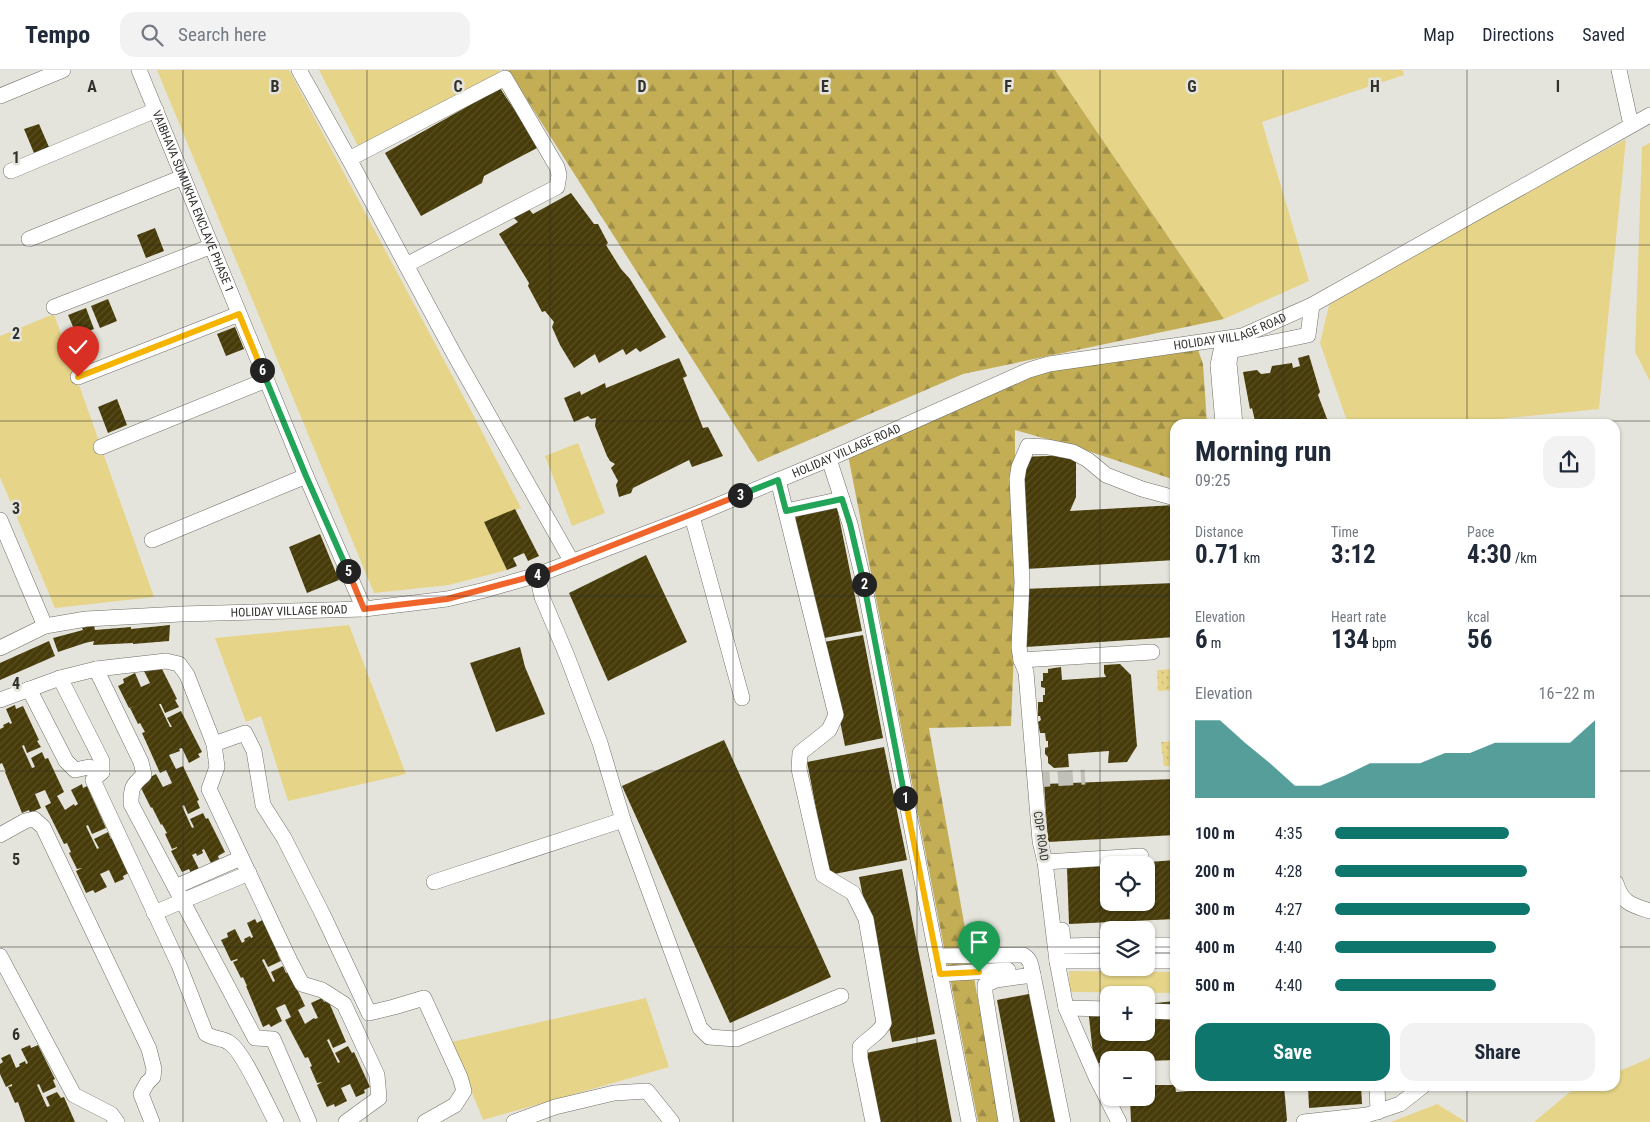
<!DOCTYPE html>
<html lang="en">
<head>
<meta charset="utf-8">
<style>
	body { margin:0; font-family:"Roboto Condensed",sans-serif; background:#f2f2f3; color:#1f2937; height:100vh; display:flex; flex-direction:column; font-size:19px; white-space:nowrap }
	* { box-sizing:border-box; margin:0 }
	p { font-size:16px; color:#747a83 }
	.icon { flex:none; width:28px; height:28px; fill:none; stroke:currentColor; stroke-width:2; stroke-linecap:round; stroke-linejoin:round }
	.map { position:relative; flex:1; overflow:hidden }
	.panel { position:absolute; left:1170px; top:349px; width:450px; height:672px; display:flex; flex-direction:column; background:#fff; border-radius:15px; box-shadow:0 1px 4px #0004 }
	.panel>* { flex:none }
	.fabs { position:absolute; left:1100px; top:786px; display:grid; gap:10px }
	.fabs a { display:grid; place-items:center; width:55px; height:55px; border-radius:10px; background:#fff; box-shadow:0 1px 4px #0004; font-size:25px }
	.pin { position:absolute; display:grid; place-items:center; width:42px; height:42px; color:#fff; margin:-51px -21px; border-radius:50% 50% 50% 0; rotate:-45deg; box-shadow:0 0 5px #0007 }
	.pin .icon { rotate:45deg }
	.km { position:absolute; width:25px; height:25px; margin:-12px; border-radius:50%; background:#222; color:#fff; font-size:14px; line-height:25px; text-align:center }
	.round { display:grid; place-items:center; flex:none; width:52px; height:52px; border-radius:15px; background:#f2f2f3 }
	.overview { display:flex; align-items:center; justify-content:space-between; height:85px; padding:0 25px }
	h1 { font-size:28px; font-weight:700; line-height:38px }
	.stats { display:grid; grid-template-columns:repeat(3,1fr); gap:8px; height:85px; padding:5px 25px }
	.stats div { display:grid; align-content:center }
	.stats b { font-size:25px; font-weight:700 }
	.stats small { font-size:14px; font-weight:400 }
	.stats p { font-size:14px }
	.chart { height:140px; padding:10px 25px }
	.chart p { display:flex; justify-content:space-between }
	.chart svg { width:100%; height:90px; margin-top:5px; fill:#0f766e; opacity:.7 }
	.cta { display:flex; gap:10px; margin-top:auto; padding:10px 25px }
	.cta a { flex:1; height:58px; border-radius:15px; background:#0f766e; color:#fff; font-size:20px; font-weight:700; line-height:58px; text-align:center }
	.cta a+a { background:#f2f2f3; color:#1f2937 }
	ul { padding:0 25px; list-style:none; font-size:16px }
	li { display:grid; grid-template-columns:80px 60px 1fr; align-items:center; height:38px }
	li i { height:12px; border-radius:6px; background:#0f766e }
	header { display:flex; align-items:center; gap:30px; box-sizing:border-box; height:70px; padding:0 25px; background:#fff; border-bottom:1px solid #e0e1e3 }
	header strong { font-size:24px }
	nav { display:flex; gap:28px; margin-inline-start:auto; font-size:18px }
	.search { width:350px; height:45px; background:#f2f2f3; display:flex; align-items:center; gap:12px; box-sizing:border-box; padding:0 18px; border-radius:15px; color:#747a83; font-size:19px }
	.map>svg:first-child { display:block }
</style>
</head>
<body>
<header>
<strong>Tempo</strong>
<div class="search"><svg class="icon" aria-label="search" viewBox="0 0 24 24"><circle cx="10" cy="10" r="6"/><path d="M15 15l6 6"/></svg>Search here</div>
<nav><a>Map</a><a>Directions</a><a>Saved</a></nav>
</header>
<div class="map">
<svg width="1650" height="1052" viewBox="0 0 1650 1052">
	<defs>
		<pattern id="forest-firs" width="22" height="20" patternUnits="userSpaceOnUse" patternTransform="scale(1.25)"><rect width="22" height="20" fill="#c3ae56"/><path d="M5 1l3.5 6h-7zM16 11l3.5 6h-7z" fill="#9f8e48"/></pattern>
		<pattern id="park-dots" width="8" height="8" patternUnits="userSpaceOnUse" patternTransform="scale(1.25)"><rect width="8" height="8" fill="#e6d588"/><path d="M2 2h.1M6 6h.1" fill="none" stroke="#c6b776" stroke-width="1.8" stroke-linecap="round"/></pattern>
		<pattern id="building-hatch" width="6" height="6" patternUnits="userSpaceOnUse" patternTransform="scale(1.25)"><rect width="6" height="6" fill="#463b09"/><path d="M-1 1l2-2M0 6l6-6M5 7l2-2" fill="none" stroke="#594f24"/></pattern>
	</defs>
	<rect width="100%" height="100%" fill="#e5e4dc"/>
	<path fill="#e6d588" d="M157 0H289L477 352 521 438 484 452 507 500 449 515 374 523Z
		M319 0H499L502 4 359 78Z
		M1055 0H1403L1404 5 1262 52 1309 211 1224 249Z
		M1626 69 1599 339 1449 354H1348L1320 273 1331 227Z
		M1650 73V311L1635 282 1642 77Z
		M54 244 154 527 55 538 0 407V266Z
		M578 373 605 443 572 456 545 386Z
		M349 555 406 704 288 731 261 646 246 652 215 568Z
		M1069 901 1175 902V923L1070 922Z
		M646 928 669 997 483 1050 452 972Z
		M1650 988V1052H1534L1570 1022 1583 1016H1615V1003Z
		M1437 1034 1466 1052H1391Z"/>
	<path fill="url(#forest-firs)" d="M508 0H1055L1224 249 963 304 758 392Z
		M1197 277 1203 294 1207 354H1175V410L1082 379 1015 360V554L1011 656 929 658 1000 1052H978L848 385 1005 308Z"/>
	<path fill="url(#park-dots)" d="M1175 599V620L1158 621 1157 600Z
		M1175 671V696H1164L1161 672Z"/>
	<path fill="url(#building-hatch)" d="M500 18 539 77 484 106 482 113 421 146 385 83Z
		M39 54 49 77 34 83 24 59Z
		M571 123 594 154H598L608 173 606 175 621 199 630 209 666 267 640 282 636 278 626 285 623 279 599 293 595 284 574 298 560 275 552 257 554 252 545 241 542 242 528 216 529 213 499 164 518 152 513 147 527 137 533 144Z
		M155 158 164 181 146 188 137 165Z
		M108 229 117 251 100 258 91 236Z
		M86 238 94 259 77 266 68 245Z
		M235 257 244 279 226 286 217 264Z
		M1309 285 1320 322 1318 325 1329 354H1253L1252 351H1255L1252 338 1250 339 1243 302 1257 300 1261 304 1270 303 1272 296 1292 293 1293 298 1300 296 1298 288Z
		M679 288 687 306 683 308 703 358 708 357 723 386 692 397 689 390 633 418 631 423 619 427 616 415 618 411 611 398 615 394 610 391 607 386 595 356 596 348 591 349 588 346 574 352 564 328 580 321 581 325 605 313 606 318Z
		M117 329 127 355 108 363 98 337Z
		M1076 385V427L1070 441 1175 435V490L1026 499 1019 387Z
		M836 432 862 561 819 569 794 441Z
		M515 439 539 486 528 491 524 483 513 488 517 496 507 500 484 452Z
		M320 464 339 510 307 523 289 477Z
		M646 485 687 572 608 611 569 523Z
		M1175 513V567L1026 577 1023 519Z
		M94 555 95 560 131 557V559L170 555 169 571 133 574V573L93 575 94 571 85 573 58 582 53 568 83 560 82 558Z
		M863 565 883 668 845 676 824 572Z
		M49 571 55 586 0 610V593Z
		M520 577 525 597 545 644 496 662 470 593Z
		M1120 594 1131 605 1137 676 1127 692 1108 693 1109 681 1068 684 1069 697 1054 698 1048 693V687L1045 684V678L1048 677V671H1046L1045 663H1040L1038 652 1041 650 1040 646H1038V632H1043V625H1045V618L1041 617V611H1043V603H1048V599L1061 597 1062 610 1106 607 1104 603V595Z
		M160 595 177 629 175 630 179 637 165 643 161 634H159L170 657H172L167 648 181 641 202 682 198 684 200 687 189 693 182 678 179 679 180 681 169 685 176 699 183 696 199 730 197 731 200 738 188 744 184 735 182 736 192 758 194 757 190 749 203 743 206 749 208 748 225 782 218 786 219 789 211 793 204 779 202 780 203 783 197 786 196 783 192 785 199 799 191 803 189 799 182 802 171 781 177 778V777L172 779 165 764 167 763 162 754 161 755 152 737 151 738 140 716 145 710 156 704 163 717 172 713 166 700 160 703 142 663 145 662 140 653 138 654 130 638 135 636 129 638 118 616 124 613 123 609 135 603 141 617 150 613 143 599Z
		M15 635 16 639 23 636 39 670 37 671 41 677 27 683 24 675 22 676 32 698 35 697 31 688 42 682 45 689 48 688 64 722 57 726 65 740 74 734 75 736 78 734 71 720 82 714 83 718 87 716 106 758 92 764 88 755 86 756 97 779 99 778 94 769 108 762 111 769 113 768 129 803 123 806 124 809 115 813 109 800 100 804 107 817 95 823 93 820 86 823 76 801 82 798 77 799 69 783 71 782 67 773 64 774 45 736 51 733 45 720 35 724 41 738 30 743 29 740 22 743 5 702H6L2 693 0 694V659L4 657 3 655 9 652 10 654 12 653 6 639Z
		M724 670 831 907 730 953 622 716Z
		M884 677 907 790 829 805 807 692Z
		M1175 709V765L1048 772 1044 714Z
		M1175 790V849L1069 854 1067 798 1109 795V832H1146V795H1123V794Z
		M902 799 935 964 892 972 859 807Z
		M255 849 257 853 264 849 280 884 278 885 281 891 268 897 264 889 262 890 273 912 275 911 271 902 283 896 286 903 289 902 305 936 298 940 305 954 314 948 315 949 318 948 311 933 322 928 324 932 328 930 346 972 333 978 329 969 327 970 338 993 340 992 335 983 348 976 352 983 354 982 370 1017 364 1020 365 1023 356 1027 350 1014 341 1018 347 1031 335 1037 334 1034 327 1037 317 1015 322 1012 317 1013 310 997 312 996 308 987 305 988 285 950 291 947 285 934 276 938 282 951 271 957 269 954 263 957 246 916H247L243 907 241 908 233 892 238 890 237 889 231 891 221 870 228 867 227 863 235 859 242 873 245 871 244 869 250 866 251 868 253 867 247 853Z
		M1034 923 1057 1052H1020L997 930Z
		M1175 931V990L1146 991 1109 990V993H1094L1088 938 1109 936V962H1146V934Z
		M936 969 952 1052H875L861 984Z
		M30 975 31 978 38 975 55 1009 53 1010 56 1017 43 1023 39 1014 37 1015 47 1037 50 1036 46 1027 57 1022 61 1028 64 1027 75 1052H25L18 1032 15 1033 8 1017 12 1016V1014L6 1017 0 1004V994L3 992 1 988 10 984 16 998 20 996 19 994 25 991 26 994 28 993 21 979Z
		M1146 1015H1175L1176 1022 1230 1018V1016H1284L1287 1050 1286 1052H1131L1130 1028H1146Z
		M1308 1016H1361L1362 1034 1309 1038Z"/>
	<g fill="none" stroke-linecap="round" stroke-linejoin="round">
		<path stroke="#c1c0b9" stroke-width="15" stroke-dasharray="15 8" stroke-linecap="butt" d="M1035 710 1085 707"/>
		<g stroke="#706f68" stroke-width="16">
			<g id="minor">
				<path id="s1" d="M139 0 306 406 364 539"/>
				<path d="M299 0 349 89 454 284 572 492"/>
				<path d="M1619 0 1631 55"/>
				<path d="M0 26 63 0"/>
				<path d="M349 89 505 8 557 97 559 105 557 117 406 195"/>
				<path d="M11 101 156 40"/>
				<path d="M29 169 183 107"/>
				<path d="M54 237 212 176"/>
				<path d="M1232 271 1229 293 1235 354"/>
				<path d="M1222 276 1218 295 1223 354"/>
				<path d="M1230 281 1308 265 1312 235"/>
				<path d="M78 307 239 244"/>
				<path d="M101 377 266 310"/>
				<path d="M829 389 850 454 864 513 969 1052"/>
				<path d="M778 410 836 645 829 660 800 683 799 699 823 805 853 823 866 849 884 953C879 964 869 967 860 977V988L873 1052"/>
				<path d="M786 441 842 429"/>
				<path d="M692 446 742 628"/>
				<path d="M0 450 45 556"/>
				<path d="M152 470 306 406"/>
				<path d="M537 505 542 527 567 586 600 673 623 750 700 958 709 967 736 969 841 926"/>
				<path id="s2" d="M0 578 45 556 86 549 181 544 364 539 447 529 485 520 537 505 692 446 829 389 1029 300 1049 294 1242 266 1312 235 1650 45"/>
				<path d="M1021 590 1152 582"/>
				<path d="M96 599 141 692 144 705C132 715 131 718 131 734L255 968 273 969 309 1052"/>
				<path d="M60 608 102 691V702L93 710 179 895 206 964C214 969 222 968 228 972 242 978 267 1036 276 1052"/>
				<path d="M29 619 66 691 75 700 89 697 102 702"/>
				<path d="M0 630 60 608 96 599 166 591 179 594 187 605 214 674 217 697 209 719 290 891 302 914 322 920 344 934 377 1005 379 1028 346 1052"/>
				<path d="M214 674 245 663 254 681 263 735 284 768 323 845 369 943 394 937 424 928 460 1007 464 1021 455 1035 425 1052"/>
				<path d="M0 765 25 751 34 749 43 757 149 979 154 999 153 1007 147 1013 141 1024 152 1052"/>
				<path d="M1045 792 1141 786"/>
				<path d="M434 812 623 750"/>
				<path d="M1616 813C1622 833 1631 835 1650 841"/>
				<path d="M175 817 241 788"/>
				<path d="M154 843 249 803"/>
				<path d="M1062 860 1063 876 1109 875"/>
				<path d="M1146 875H1175"/>
				<path d="M0 886 74 1025 111 1044 117 1052"/>
				<path d="M937 886 1023 885C1031 889 1031 896 1033 905L1063 1052"/>
				<path d="M1057 891 1066 938 1109 939"/>
				<path d="M1109 891H1057L1045 792 1040 771 1026 602 1021 590 1019 577 1022 512 1017 409 1019 397 1028 376 1048 377 1073 382 1088 390 1106 405 1142 419 1175 428"/>
				<path d="M1146 891H1175"/>
				<path d="M940 904 1008 900"/>
				<path d="M1066 938 1096 1007 1119 1052"/>
				<path d="M1146 941 1175 942"/>
				<path d="M1377 1016 1378 1042"/>
				<path d="M514 1052 555 1037 614 1023 647 1021 672 1052"/>
				<path d="M1006 1052 985 923V915L996 910 1033 905"/>
				<path d="M1304 1052 1367 1045 1400 1034 1423 1016"/>
			</g>
		</g>
		<use href="#minor" stroke="#fff" stroke-width="15"/>
	</g>
	<g fill="none" stroke-linecap="round" stroke-linejoin="round">
		<g stroke="#fff" stroke-width="10">
			<path id="split-1" d="M905 728 940 904 979 902"/>
		</g>
		<g stroke="#fff" stroke-width="10">
			<path id="split-2" d="M864 514 905 728"/>
		</g>
		<g stroke="#fff" stroke-width="10">
			<path id="split-3" d="M740 425 778 410 786 441 842 429 850 454 864 514"/>
		</g>
		<g stroke="#fff" stroke-width="10">
			<path id="split-4" d="M537 505 740 425"/>
		</g>
		<g stroke="#fff" stroke-width="10">
			<path id="split-5" d="M348 501 364 539 447 529 537 505"/>
		</g>
		<g stroke="#fff" stroke-width="10">
			<path id="split-6" d="M262 300 306 406 348 501"/>
		</g>
		<g stroke="#fff" stroke-width="10">
			<path id="split-7" d="M78 307 239 244 262 300"/>
		</g>
		<use href="#split-1" stroke="#f5b400" stroke-width="6"/>
		<use href="#split-2" stroke="#22a559" stroke-width="6"/>
		<use href="#split-3" stroke="#22a559" stroke-width="6"/>
		<use href="#split-4" stroke="#f0652b" stroke-width="6"/>
		<use href="#split-5" stroke="#f0652b" stroke-width="6"/>
		<use href="#split-6" stroke="#22a559" stroke-width="6"/>
		<use href="#split-7" stroke="#f5b400" stroke-width="6"/>
	</g>
	<path fill="none" stroke="#32312e" stroke-width="1" stroke-opacity="0.55" d="M183 0V1052M367 0V1052M550 0V1052M733 0V1052M917 0V1052M1100 0V1052M1283 0V354M1467 0V354M0 175H1650M0 351H1650M0 526H1175M1615 526H1650M0 701H1175M1615 701H1650M0 877H1109M1146 877H1175M1615 877H1650M1283 1016V1052M1467 1016V1052"/>
	<g text-anchor="middle" stroke-width="5" stroke-linejoin="round" paint-order="stroke">
		<g font-size="12" fill="#32312e" stroke="#e5e4dc">
			<text dy="4" stroke="none"><textPath href="#s1" startOffset="142">VAIBHAVA SUMUKHA ENCLAVE PHASE 1</textPath></text>
			<text dy="4" stroke="none"><textPath href="#s2" startOffset="1285">HOLIDAY VILLAGE ROAD</textPath></text>
			<text dy="4" stroke="none"><textPath href="#s2" startOffset="880">HOLIDAY VILLAGE ROAD</textPath></text>
			<text dy="4" stroke="none"><textPath href="#s2" startOffset="295">HOLIDAY VILLAGE ROAD</textPath></text>
			<text transform="translate(1041 766) rotate(82)" y="4">CDP ROAD</text>
		</g>
	</g>
	<g font-size="16" text-anchor="middle" font-weight="bold" fill="#32312e" stroke="#e5e4dc" stroke-width="5" stroke-linejoin="round" paint-order="stroke">
		<text x="92" y="22">A</text>
		<text x="275" y="22">B</text>
		<text x="458" y="22">C</text>
		<text x="642" y="22">D</text>
		<text x="825" y="22">E</text>
		<text x="1008" y="22">F</text>
		<text x="1192" y="22">G</text>
		<text x="1375" y="22">H</text>
		<text x="1558" y="22">I</text>
		<text x="16" y="93">1</text>
		<text x="16" y="269">2</text>
		<text x="16" y="444">3</text>
		<text x="16" y="619">4</text>
		<text x="16" y="795">5</text>
		<text x="16" y="970">6</text>
	</g>
</svg>
<div class="fabs">
<a><svg class="icon" aria-label="locate" viewBox="0 0 24 24"><circle cx="12" cy="12" r="6"/><path d="M12 2v4M12 18v4M2 12h4M18 12h4"/></svg></a>
<a><svg class="icon" aria-label="layers" viewBox="0 0 24 24"><path d="M12 4l9 5-9 5-9-5zM3 14l9 5 9-5"/></svg></a>
<a>+</a>
<a>−</a>
</div>
<div class="pin" style="left:979px;top:902px;background:#1e9e55"><svg class="icon" aria-label="arrive" viewBox="0 0 24 24"><path d="M6 21V4h12l-3 4 3 4H6"/></svg></div>
<div class="pin" style="left:78px;top:307px;background:#d93025"><svg class="icon" aria-label="check" viewBox="0 0 24 24"><path d="M5 12l5 5 9-10"/></svg></div>
<b class="km" style="left:905px;top:728px">1</b>
<b class="km" style="left:864px;top:514px">2</b>
<b class="km" style="left:740px;top:425px">3</b>
<b class="km" style="left:537px;top:505px">4</b>
<b class="km" style="left:348px;top:501px">5</b>
<b class="km" style="left:262px;top:300px">6</b>
<section class="panel">
<div class="overview"><div><h1>Morning run</h1><p>09:25</p></div><a class="round"><svg class="icon" aria-label="share" viewBox="0 0 24 24"><path d="M12 15V3M7 8l5-5 5 5M5 13v7h14v-7"/></svg></a></div>
<div class="stats">
<div><p>Distance</p><b>0.71<small> km</small></b></div>
<div><p>Time</p><b>3:12</b></div>
<div><p>Pace</p><b>4:30<small> /km</small></b></div>
</div>
<div class="stats">
<div><p>Elevation</p><b>6<small> m</small></b></div>
<div><p>Heart rate</p><b>134<small> bpm</small></b></div>
<div><p>kcal</p><b>56</b></div>
</div>
<div class="chart"><p><span>Elevation</span>16–22 m</p>
<svg viewBox="0 0 160 44" preserveAspectRatio="none"><path d="M0 44V6L10 6L20 17L30 27L40 38L50 38L60 33L70 27L80 27L90 27L100 22L110 22L120 17L130 17L140 17L150 17L160 6V44z"/></svg>
</div>
<ul>
<li><b>100 m</b>4:35<i style="width:67%"></i></li>
<li><b>200 m</b>4:28<i style="width:74%"></i></li>
<li><b>300 m</b>4:27<i style="width:75%"></i></li>
<li><b>400 m</b>4:40<i style="width:62%"></i></li>
<li><b>500 m</b>4:40<i style="width:62%"></i></li>
</ul>
<div class="cta"><a>Save</a><a>Share</a></div>
</section>
</div>
</body>
</html>
